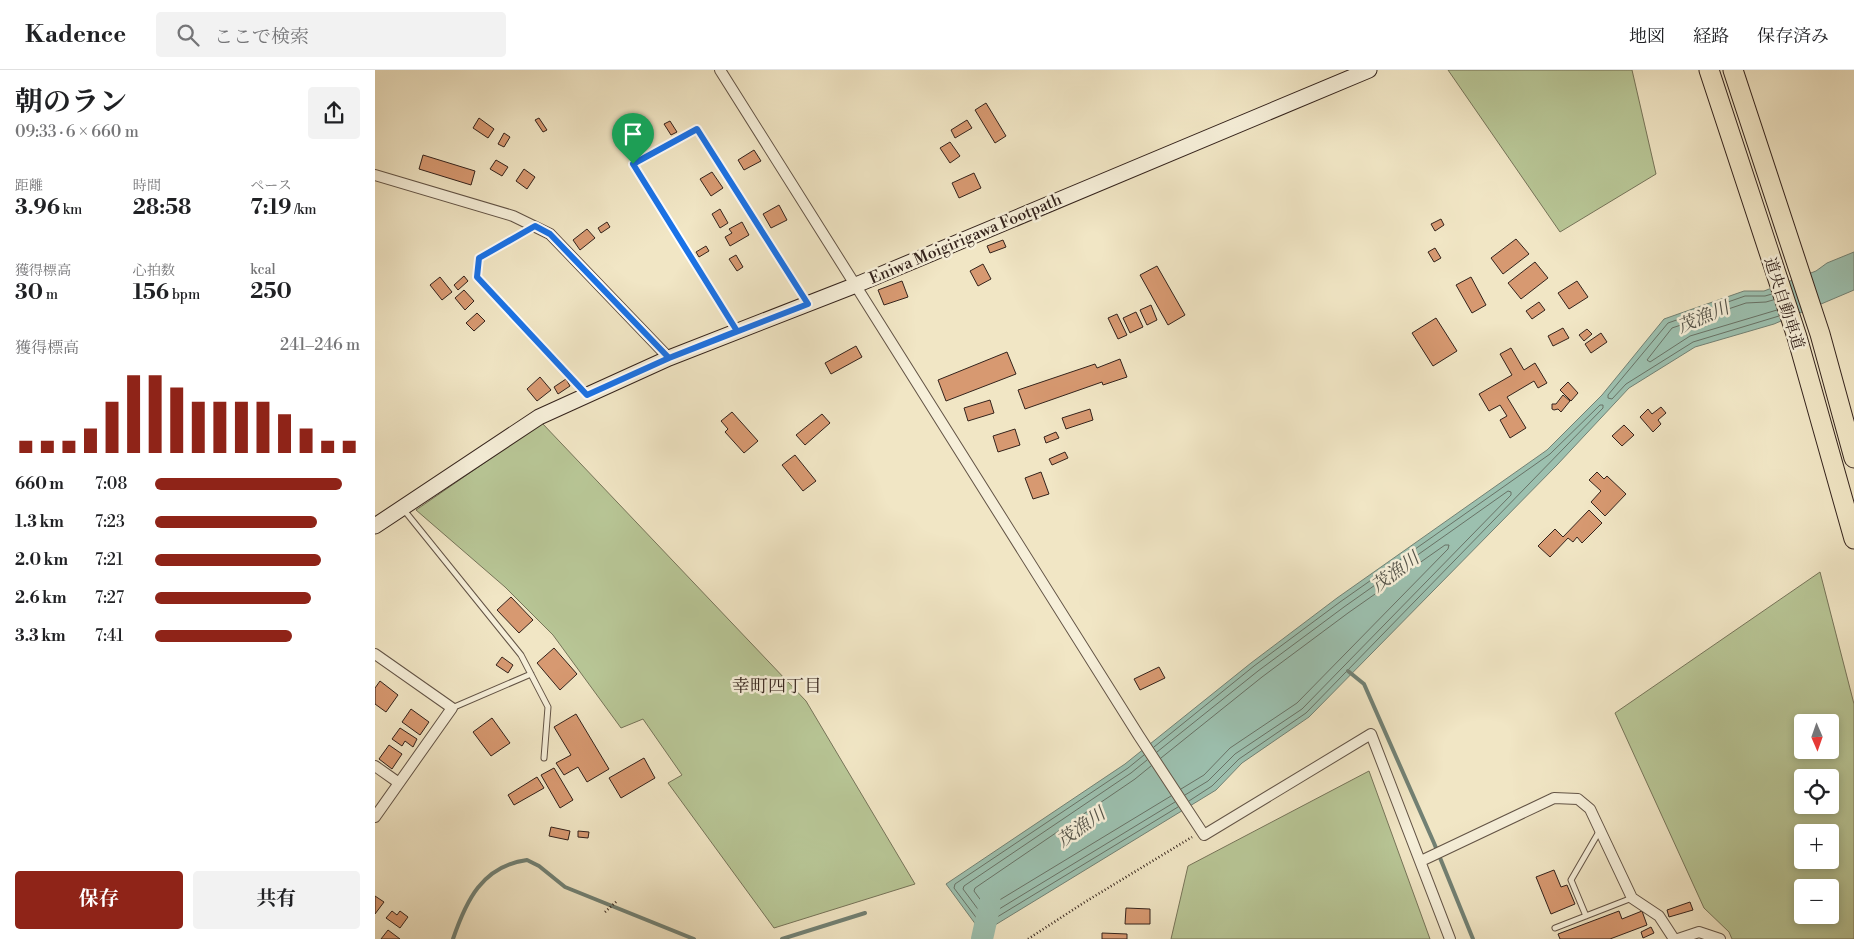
<!DOCTYPE html>
<html lang="ja">
<head>
<meta charset="utf-8">
<style>
	body { margin:0; font-family:"Libre Bodoni","Noto Serif JP",serif; background:#f2f2f2; color:#202124; height:100vh; display:flex; flex-direction:column; font-size:19px; white-space:nowrap }
	* { box-sizing:border-box; margin:0 }
	p { font-size:16px; color:#757577 }
	.icon { flex:none; width:28px; height:28px; fill:none; stroke:currentColor; stroke-width:2; stroke-linecap:round; stroke-linejoin:round }
	.map { position:relative; flex:1; overflow:hidden }
	.drawer { display:flex; flex-direction:column; background:#fff; width:375px }
	.drawer>* { flex:none }
	.needle { width:32px; rotate:178deg }
	.fabs { position:absolute; left:1419px; top:644px; display:grid; gap:10px }
	.fabs a { display:grid; place-items:center; width:45px; height:45px; border-radius:5px; background:#fff; box-shadow:0 2px 8px #0003; font-size:25px }
	.pin { position:absolute; display:grid; place-items:center; width:42px; height:42px; color:#fff; margin:-51px -21px; border-radius:50% 50% 50% 0; rotate:-45deg; box-shadow:0 0 5px #0007 }
	.pin .icon { rotate:45deg }
	.round { display:grid; place-items:center; flex:none; width:52px; height:52px; border-radius:5px; background:#f2f2f2 }
	.summary { display:flex; align-items:center; justify-content:space-between; height:85px; padding:0 15px }
	h1 { font-size:28px; font-weight:700; line-height:38px }
	.figures { display:grid; grid-template-columns:repeat(3,1fr); gap:8px; height:85px; padding:5px 15px }
	.figures div { display:grid; align-content:center }
	.figures b { font-size:21px; font-weight:700 }
	.figures small { font-size:14px; font-weight:400 }
	.figures p { font-size:14px }
	.chart { height:140px; padding:10px 15px }
	.chart p { display:flex; justify-content:space-between }
	.chart svg { width:100%; height:90px; margin-top:5px; stroke:#8f2418; stroke-width:6 }
	.button { display:flex; gap:10px; margin-top:auto; padding:10px 15px }
	.button a { flex:1; height:58px; border-radius:5px; background:#8f2418; color:#fff; font-size:20px; font-weight:700; line-height:58px; text-align:center }
	.button a+a { background:#f2f2f2; color:#202124 }
	ul { padding:0 15px; list-style:none; font-size:16px }
	li { display:grid; grid-template-columns:80px 60px 1fr; align-items:center; height:38px }
	li i { height:12px; border-radius:6px; background:#8f2418 }
	header { display:flex; align-items:center; gap:30px; box-sizing:border-box; height:70px; padding:0 25px; background:#fff; border-bottom:1px solid #e0e0e0 }
	header strong { font-size:24px }
	nav { display:flex; gap:28px; margin-inline-start:auto; font-size:18px }
	.search { width:350px; height:45px; background:#f2f2f2; display:flex; align-items:center; gap:12px; box-sizing:border-box; padding:0 18px; border-radius:5px; color:#757577; font-size:19px }
	main { display:flex; flex:1; min-height:0 }
	.map>svg:first-child { display:block }
</style>
</head>
<body>
<header>
<strong>Kadence</strong>
<div class="search"><svg class="icon" aria-label="search" viewBox="0 0 24 24"><circle cx="10" cy="10" r="6"/><path d="M15 15l6 6"/></svg>ここで検索</div>
<nav><a>地図</a><a>経路</a><a>保存済み</a></nav>
</header>
<main>
<section class="drawer">
<div class="summary"><div><h1>朝のラン</h1><p>09:33 · 6 × 660 m</p></div><a class="round"><svg class="icon" aria-label="share" viewBox="0 0 24 24"><path d="M12 15V3M7 8l5-5 5 5M5 13v7h14v-7"/></svg></a></div>
<div class="figures">
<div><p>距離</p><b>3.96<small> km</small></b></div>
<div><p>時間</p><b>28:58</b></div>
<div><p>ペース</p><b>7:19<small> /km</small></b></div>
</div>
<div class="figures">
<div><p>獲得標高</p><b>30<small> m</small></b></div>
<div><p>心拍数</p><b>156<small> bpm</small></b></div>
<div><p>kcal</p><b>250</b></div>
</div>
<div class="chart"><p><span>獲得標高</span>241–246 m</p>
<svg viewBox="0 0 160 44" preserveAspectRatio="none"><path d="M5 44V38M15 44V38M25 44V38M35 44V32M45 44V19M55 44V6M65 44V6M75 44V12M85 44V19M95 44V19M105 44V19M115 44V19M125 44V25M135 44V32M145 44V38M155 44V38"/></svg>
</div>
<ul>
<li><b>660 m</b>7:08<i style="width:91%"></i></li>
<li><b>1.3 km</b>7:23<i style="width:79%"></i></li>
<li><b>2.0 km</b>7:21<i style="width:81%"></i></li>
<li><b>2.6 km</b>7:27<i style="width:76%"></i></li>
<li><b>3.3 km</b>7:41<i style="width:67%"></i></li>
</ul>
<div class="button"><a>保存</a><a>共有</a></div>
</section>
<div class="map">
<svg width="1479" height="869" viewBox="0 0 1479 869">
	<rect width="100%" height="100%" fill="#f1e6c5"/>
	<filter id="stains"><feTurbulence type="fractalNoise" baseFrequency=".004" numOctaves="4"/><feColorMatrix values="0 0 0 0 .2 0 0 0 0 .09 0 0 0 0 .02 0 0 0 .5 -.17"/></filter>
	<radialGradient id="worn" r=".72"><stop offset=".6" stop-color="#630" stop-opacity="0"/><stop offset="1" stop-color="#630" stop-opacity=".3"/></radialGradient>
	<path fill="#b8c696" stroke="#767459" fill-rule="evenodd" d="M1073 0H1257L1281 104 1185 162Z
		M167 353 431 631 540 814 399 858 293 713 307 705 268 649 246 658 178 565 130 517 41 440Z
		M1445 502 1479 634V869H1357L1354 862 1329 838 1240 643ZM1455 652V680H1428V652ZM1428 708H1455V735H1428ZM1428 762H1455V790H1428ZM1428 818H1455V845H1428Z
		M994 701 1055 869H796L813 796Z"/>
	<path fill="#9cc0af" stroke="#728174" d="M1479 182V220L1399 254 1320 277 1254 318 1182 395 934 647 867 693 841 720 607 863 571 814 750 694 876 593 962 528 1172 380 1227 325 1289 249 1369 221H1389L1441 201 1452 193Z"/>
	<g fill="none" stroke-linecap="round" stroke-linejoin="round">
		<path stroke="#687266" stroke-width="1" d="M1397 224 1390 226H1370L1293 253 1233 325V328L1237 329 1251 314 1318 272 1404 246
			M1398 230 1391 232 1371 233 1297 258 1272 290 1275 292 1315 266 1402 240
			M779 677 879 596 965 532 1175 384 1225 335H1228V338L931 643 864 689 837 716 814 731
			M782 682 883 601 969 537 1133 421 1136 422V425L927 639 860 684 833 711 810 725
			M769 685 753 698 580 814 579 818 606 854 609 855 803 737
			M786 688 887 607 973 543 1070 475H1074L1073 479 922 633 855 678 829 705 806 719
			M772 690 756 703 589 816 588 819 608 846 611 847 800 732
			M776 696 760 709 600 818 599 821 610 836 613 837 796 726"/>
		<path stroke="#728174" stroke-width="4" d="M973 601 989 614 1059 773 1098 869
			M78 869C91 831 107 796 152 790L164 796 190 817 319 869
			M407 869 490 843"/>
		<path stroke="#9cc0af" stroke-width="22" d="M607 869 615 833"/>
	</g>
	<path fill="#d79971" stroke="#34231c" d="M611 33 631 66 620 73 600 40Z
		M104 48 119 59 113 68 98 58Z
		M164 48 172 60 168 62 160 50Z
		M592 50 597 58 580 68 576 60Z
		M295 51 302 62 296 65 289 54Z
		M129 63 135 67 129 77 123 74Z
		M575 72 585 86 575 93 565 78Z
		M379 80 386 91 369 100 363 90Z
		M48 85 100 101 96 115 44 99Z
		M121 90 133 97 127 106 115 99Z
		M149 99 160 107 152 119 141 111Z
		M337 102 348 118 336 126 325 109Z
		M599 103 606 118 584 128 577 113Z
		M404 135 412 150 396 158 388 144Z
		M345 139 353 153 345 158 337 144Z
		M1066 149 1069 155 1060 161 1056 154Z
		M232 152 235 157 226 163 223 158Z
		M367 152 374 165 355 176 350 167 357 163 354 159Z
		M212 159 220 168 205 180 198 170Z
		M1141 169 1154 184 1128 204 1116 188Z
		M628 170 631 177 615 183 612 176Z
		M331 176 334 181 324 187 321 182Z
		M1060 178 1066 188 1059 192 1053 182Z
		M361 185 368 197 362 201 354 189Z
		M1160 192 1173 208 1146 229 1133 213Z
		M608 194 616 209 603 216 595 201Z
		M782 196 810 245 793 255 765 205Z
		M89 206 93 211 83 220 79 215Z
		M65 207 77 222 67 230 55 215Z
		M1096 207 1111 235 1097 243 1081 215Z
		M527 211 533 227 509 235 503 220Z
		M1202 211 1213 227 1194 239 1183 223Z
		M89 220 99 231 90 240 80 228Z
		M1164 232 1170 240 1157 249 1151 241Z
		M776 235 782 250 772 255 765 240Z
		M761 242 768 257 755 263 748 248Z
		M102 243 110 251 99 261 91 253Z
		M742 244 752 265 743 269 733 248Z
		M1061 248 1082 281 1058 296 1037 263Z
		M1188 258 1194 268 1178 276 1173 266Z
		M1212 259 1217 264 1209 271 1204 265Z
		M1226 263 1232 272 1216 283 1210 274Z
		M481 276 487 287 456 304 450 293Z
		M1136 278 1149 300 1160 293 1172 313 1163 318 1159 311 1132 327 1151 358 1135 368 1125 350 1132 346 1125 335 1114 341 1104 324 1137 305 1125 284Z
		M632 282 641 304 571 331 563 310Z
		M745 289 752 307 728 315 727 312 650 339 643 320 720 294 722 298Z
		M165 307 176 320 162 331 152 319Z
		M191 309 195 316 183 324 179 317Z
		M1193 312 1203 323 1196 331 1185 320Z
		M1188 325 1195 331 1186 342 1183 339 1179 340 1177 339V334H1181Z
		M615 330 619 343 593 351 589 338Z
		M1286 337 1291 343 1283 350 1286 354 1278 362 1265 347 1273 339 1277 344Z
		M715 339 718 350 691 359 687 348Z
		M357 342 383 371 369 383 350 362 353 359 346 351Z
		M447 344 455 353 430 375 421 365Z
		M1249 355 1259 365 1247 376 1237 366Z
		M640 359 645 375 623 382 618 366Z
		M681 362 684 368 671 373 669 367Z
		M690 382 693 388 677 395 674 389Z
		M420 385 441 411 428 421 407 395Z
		M666 402 674 424 658 429 650 408Z
		M1222 402 1229 409 1232 406 1251 424 1230 446 1216 432 1226 421 1214 410Z
		M1214 440 1227 453 1207 473 1202 467 1198 472 1193 468 1175 487 1163 476 1180 459 1188 467Z
		M136 527 158 550 144 563 122 540Z
		M179 578 202 604 185 620 162 593Z
		M127 587 138 595 133 603 121 595Z
		M784 597 790 608 765 620 759 609Z
		M5 611 23 625 11 642 0 634V618Z
		M36 639 54 652 45 665 27 652Z
		M201 644 234 699 212 712 203 697 189 705 181 693 196 685 179 657Z
		M117 648 135 673 116 686 98 662Z
		M25 658 42 669 38 677 30 671 27 676 17 669Z
		M14 675 27 684 17 699 4 689Z
		M269 688 280 708 246 728 234 708Z
		M179 698 198 730 185 738 166 705Z
		M162 707 169 718 139 735 133 725Z
		M176 757 195 761 193 770 174 766Z
		M203 761 214 762 213 768 203 767Z
		M1179 800 1186 817 1192 815 1200 834 1176 844 1161 807Z
		M0 826 9 832 0 844Z
		M1315 832 1318 840 1294 847 1292 840Z
		M751 838 775 839V854H750Z
		M17 841 22 845 25 841 33 847 25 858 11 848Z
		M1244 841 1247 849 1267 841 1272 855 1235 869H1185L1183 864Z
		M1276 857 1279 863 1268 868 1266 862Z
		M13 860 25 869H6Z
		M727 863 752 864V869H727Z"/>
	<g fill="none" stroke-linecap="round" stroke-linejoin="round">
		<g stroke="#635446" stroke-width="7">
			<path id="lane" d="M159 156 104 188 102 207 210 323
				M361 260 258 94 322 59 432 233
				M29 440 146 585 173 637 169 688
				M77 638 156 604
				M1211 846 1196 810 1225 760
				M1180 858 1257 828"/>
		</g>
		<g stroke="#635446" stroke-width="12">
			<path id="street" d="M345 0 764 666 829 765 996 664 1075 869
				M0 105 138 146 175 164 294 288
				M0 584 77 638 0 747
				M0 696 24 713
				M1046 791 1179 728 1203 729 1215 739 1257 828 1284 846 1299 869
				M1303 869 1324 862 1345 869"/>
		</g>
		<g stroke="#34231c" stroke-width="17">
			<path id="secondary" d="M0 456 164 347 294 288 481 215 994 0"/>
		</g>
		<g stroke="#34231c" stroke-width="21">
			<path id="highway" d="M1334 0 1422 267 1479 469
				M1358 0 1445 264 1479 388"/>
		</g>
		<path stroke="#34231c" stroke-width="2.5" stroke-dasharray="1 2.5" stroke-linecap="butt" d="M230 842 242 831
			M653 869 710 832 817 767"/>
		<use href="#lane" stroke="#f6efd9" stroke-width="5"/>
		<use href="#street" stroke="#f6efd9" stroke-width="10"/>
		<use href="#secondary" stroke="#f6efd9" stroke-width="15"/>
		<use href="#highway" stroke="#f1e6c5" stroke-width="19"/>
	</g>
	<g fill="none" stroke-linecap="round" stroke-linejoin="round">
		<g stroke="#fff" stroke-width="10">
			<path id="route" d="M258 94 362 261 294 288 212 325 102 207 104 188 160 156 175 164 294 288 433 234 322 59 258 94"/>
		</g>
		<use href="#route" stroke="#1a73e8" stroke-width="6"/>
	</g>
	<g text-anchor="middle" stroke-width="5" stroke-linejoin="round" paint-order="stroke">
		<g font-size="16" fill="#34231c" stroke="#f6efd9">
			<text transform="translate(590 168) rotate(-23)" y="6">Eniwa Moigirigawa Footpath</text>
			<text transform="translate(1410 233) rotate(72)" y="6">道央自動車道</text>
		</g>
		<g font-size="18" font-style="italic" fill="#535248" stroke="#f6efd9">
			<text transform="translate(1328 247) rotate(-23)" y="6">茂漁川</text>
			<text transform="translate(1020 502) rotate(-36)" y="6">茂漁川</text>
			<text transform="translate(706 757) rotate(-35)" y="6">茂漁川</text>
		</g>
		<g font-size="18" fill="#34231c" stroke="#f6efd9">
			<text x="402" y="622">幸町四丁目</text>
		</g>
	</g>
	<rect width="100%" height="100%" filter="url(#stains)"/>
	<rect width="100%" height="100%" fill="url(#worn)"/>
</svg>
<div class="fabs">
<a><svg class="needle" viewBox="-14 -14 28 28"><path d="M0-13l5 13h-10z" fill="#e53935"/><path d="M0 13l5-13h-10z" fill="#757577"/></svg></a>
<a><svg class="icon" aria-label="locate" viewBox="0 0 24 24"><circle cx="12" cy="12" r="6"/><path d="M12 2v4M12 18v4M2 12h4M18 12h4"/></svg></a>
<a>+</a>
<a>−</a>
</div>
<div class="pin" style="left:258px;top:94px;background:#1e9e55"><svg class="icon" aria-label="arrive" viewBox="0 0 24 24"><path d="M6 21V4h12l-3 4 3 4H6"/></svg></div>
</div>
</main>
</body>
</html>
